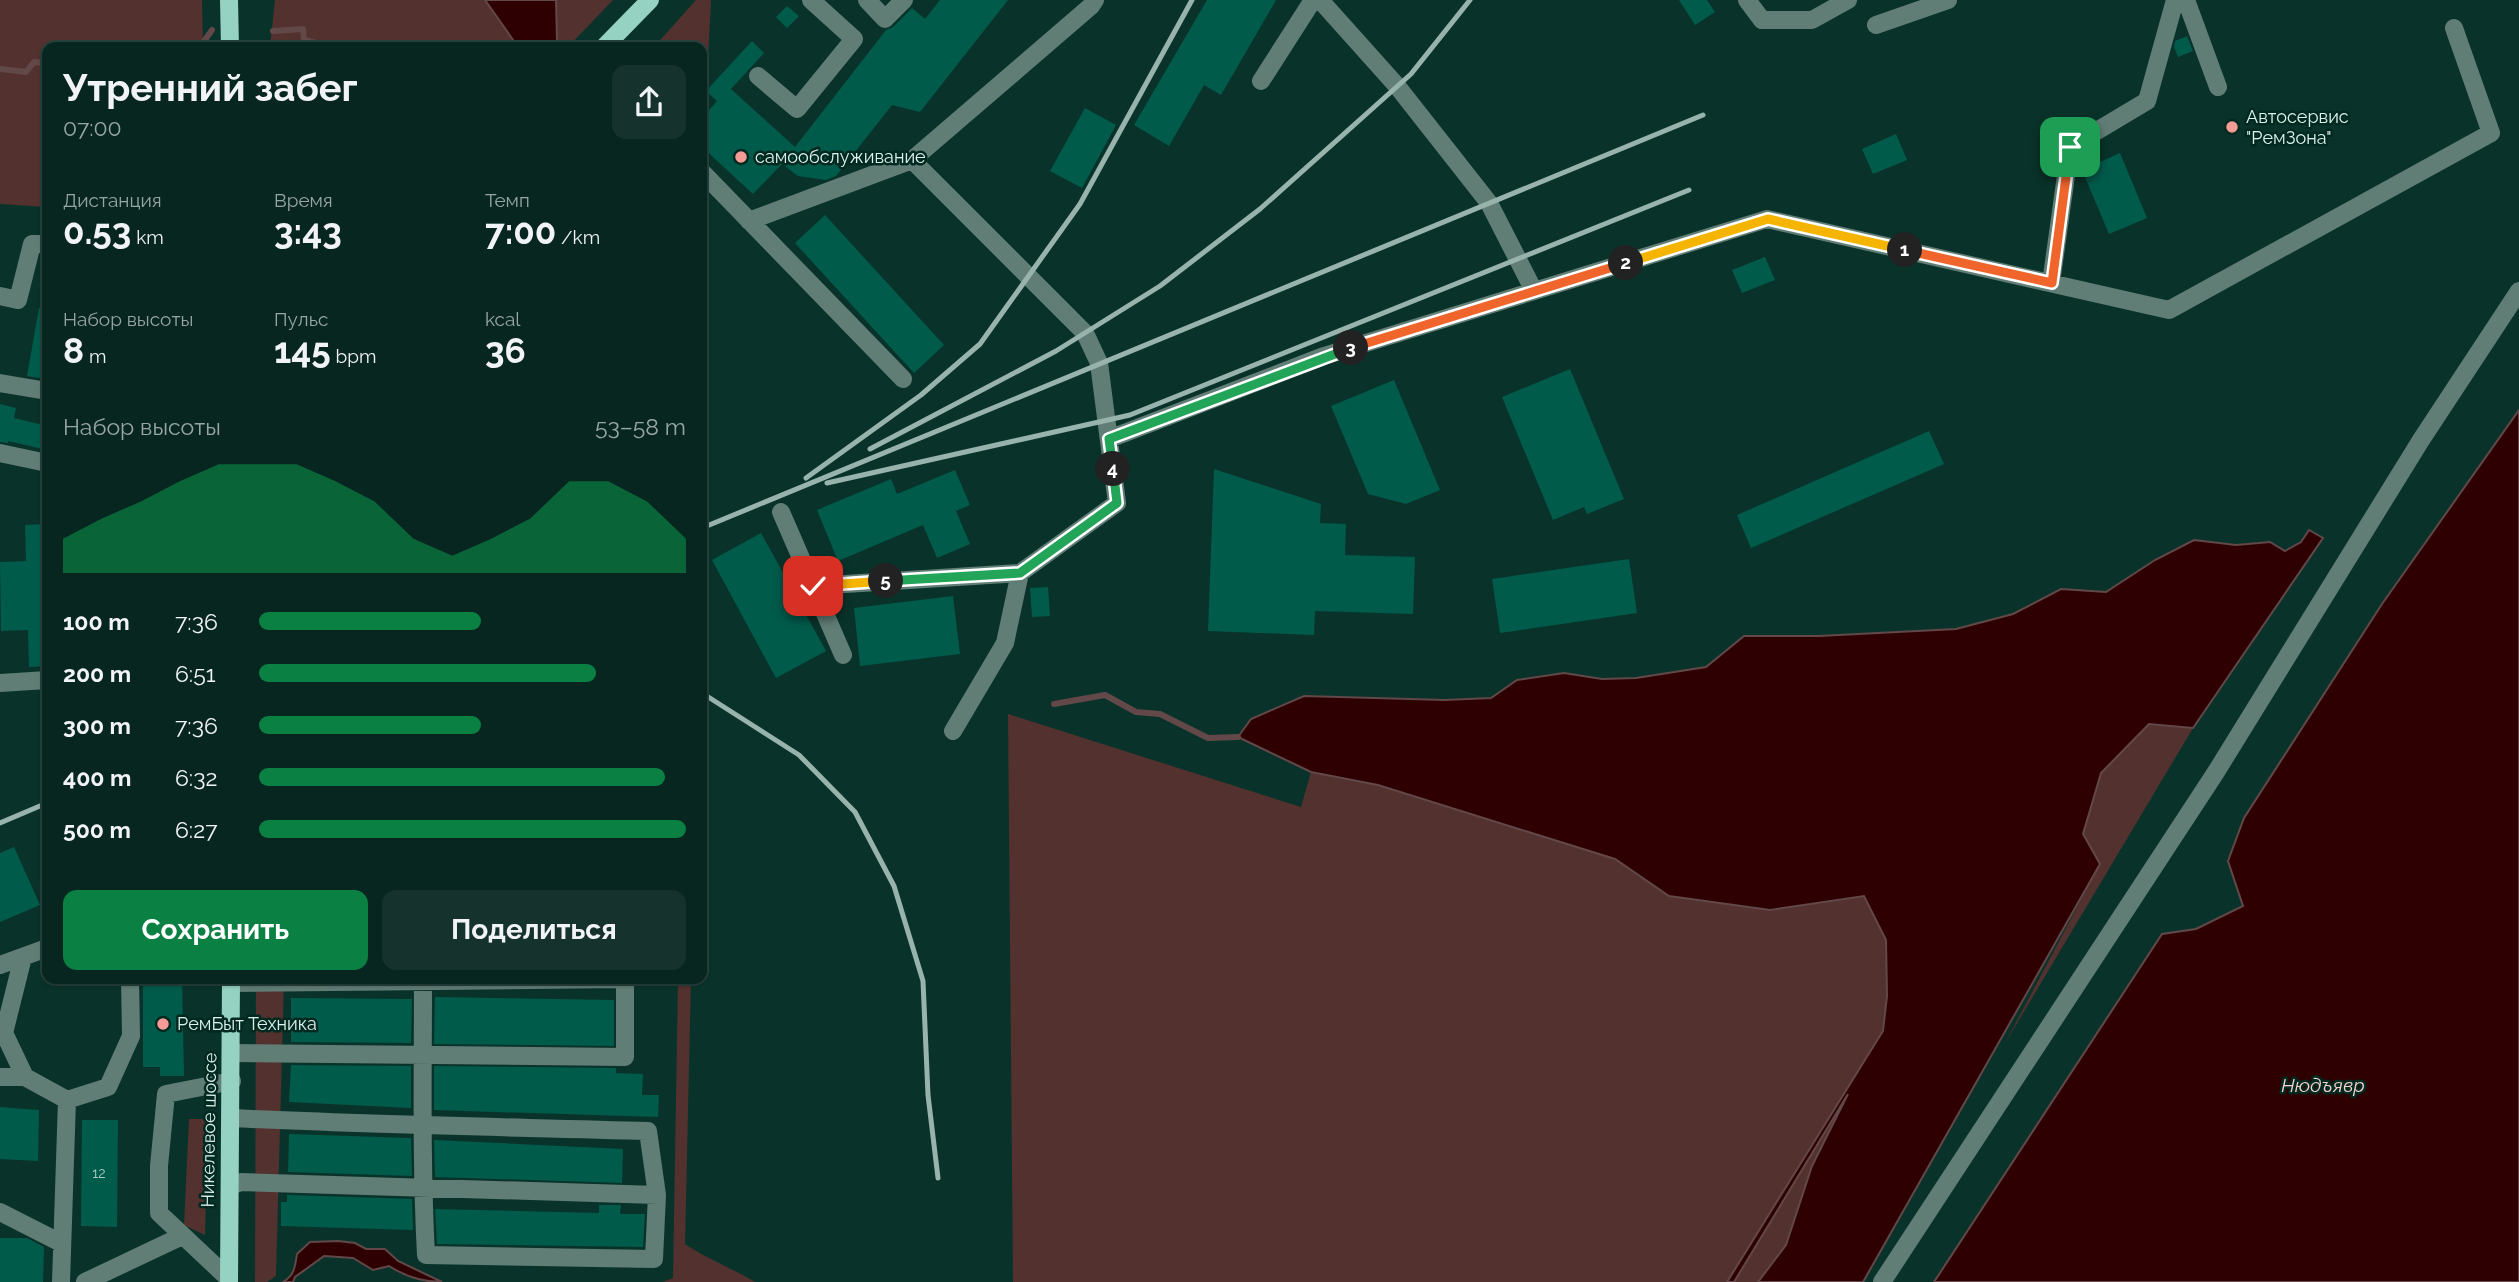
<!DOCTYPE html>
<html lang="ru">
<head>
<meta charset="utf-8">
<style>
	body { margin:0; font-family:Raleway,sans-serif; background:#15322d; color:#f1f3f6; height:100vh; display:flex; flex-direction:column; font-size:26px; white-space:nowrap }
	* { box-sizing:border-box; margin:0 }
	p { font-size:23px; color:#98a5a5 }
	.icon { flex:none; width:38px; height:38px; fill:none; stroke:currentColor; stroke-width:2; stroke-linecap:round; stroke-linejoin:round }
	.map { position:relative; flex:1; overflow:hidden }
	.sheet { position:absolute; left:42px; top:42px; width:665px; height:942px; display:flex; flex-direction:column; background:#072620; border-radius:14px; box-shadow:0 2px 5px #0004,0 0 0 2px #28433e }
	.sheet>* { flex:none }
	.pin { position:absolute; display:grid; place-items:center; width:60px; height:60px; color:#fff; margin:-30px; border-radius:14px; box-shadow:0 4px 10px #0006 }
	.km { position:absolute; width:35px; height:35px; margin:-18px; border-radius:50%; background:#222; color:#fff; font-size:19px; line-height:35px; text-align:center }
	.round { display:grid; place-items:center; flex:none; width:74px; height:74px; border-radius:14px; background:#15322d }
	.head { display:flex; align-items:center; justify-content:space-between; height:119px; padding:0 21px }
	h1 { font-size:38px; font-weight:700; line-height:52px }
	.figures { display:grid; grid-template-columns:repeat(3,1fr); gap:10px; height:119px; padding:7px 21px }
	.figures div { display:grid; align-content:center }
	.figures b { font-size:35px; font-weight:700 }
	.figures small { font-size:19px; font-weight:400 }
	.figures p { font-size:19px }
	.chart { height:196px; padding:14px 21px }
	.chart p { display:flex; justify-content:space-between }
	.chart svg { width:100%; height:126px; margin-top:7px; fill:#0b8043; opacity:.7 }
	.primary-button { display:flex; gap:14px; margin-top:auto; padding:14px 21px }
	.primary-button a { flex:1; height:80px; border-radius:14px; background:#0b8043; color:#fff; font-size:28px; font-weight:700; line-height:80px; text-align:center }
	.primary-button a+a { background:#15322d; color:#f1f3f6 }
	ul { padding:0 21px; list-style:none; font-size:23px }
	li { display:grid; grid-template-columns:112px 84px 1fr; align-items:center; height:52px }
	li i { height:18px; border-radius:9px; background:#0b8043 }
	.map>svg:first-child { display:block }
</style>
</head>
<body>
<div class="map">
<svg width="2519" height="1282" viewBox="0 0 2519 1282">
	<rect width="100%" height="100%" fill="#09332a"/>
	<path fill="#53312e" d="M0 0H202L203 47H47V207L0 204Z
		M275 0H485L516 45 515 47H270Z
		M556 0H613L568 47H559L557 41Z
		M696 0H711L707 78 702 83V47H654Z
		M1008 714 1301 807 1311 772 1378 785 1615 859 1669 896 1770 910 1864 896 1886 940 1887 996 1883 1031 1727 1282H1013Z
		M2149 724 2193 728 2004 1045 2100 864 2083 834 2101 773Z
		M256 978H284L276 1276 267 1282H255Z
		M678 978H691L685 1244C707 1259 732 1268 755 1282H663L673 1278Z
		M1856 1081 1812 1166 1786 1245 1758 1282H1734Z
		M189 1119H208L205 1235 184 1225Z"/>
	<path fill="#2e0002" stroke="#624848" stroke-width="2" d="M485 0H556L557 41 559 47H518Z
		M2519 410V1282H1934L2162 934 2196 929 2243 906 2228 861 2244 818 2382 604Z
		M2309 530 2323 538 2193 728 2149 724 2101 773 2083 834 2100 864 1863 1282H1758L1786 1245 1812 1166 1848 1094 1734 1282H1727L1883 1031 1887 996 1886 940 1864 896 1770 910 1669 896 1615 859 1378 785 1311 772 1238 737 1251 719 1304 696 1445 700 1491 698 1517 680 1564 673 1602 679 1636 678 1706 667 1744 636H1819L1956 629 2013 614 2061 589 2106 592 2155 560 2194 540 2236 545 2270 542 2285 551 2301 542Z
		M338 1241 355 1243 366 1249H385L398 1261 442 1282C422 1282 406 1277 389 1266L373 1270 353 1258 324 1256 295 1277 293 1282H283C295 1275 295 1266 297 1254L310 1242Z"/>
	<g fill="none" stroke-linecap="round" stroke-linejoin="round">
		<path stroke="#624848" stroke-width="6" d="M273 31 303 29 304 40 333 47
			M200 47 212 30
			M0 69 26 72 34 62 47 63
			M1054 704 1105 695 1136 712 1160 714 1208 738 1238 737"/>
	</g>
	<path fill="#015b4b" d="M940 0H1008L920 112 892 105 836 176 826 180 798 176 782 164 753 194 702 147V118L717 101 706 91 752 41 764 53 731 89 795 147 886 30 893 27 912 8 925 19Z
		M1207 0H1276L1221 95 1204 85 1169 146 1134 125Z
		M1679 0H1707L1715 12 1695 25Z
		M787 6 799 16 787 28 776 17Z
		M2187 36 2193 51 2178 57 2174 47 2175 41Z
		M1085 108 1116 125 1082 188 1050 171Z
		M1896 134 1907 160 1873 174 1862 149Z
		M2120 153 2147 218 2109 234 2082 170Z
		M825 215 944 345 914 373 795 243Z
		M1765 257 1775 280 1742 293 1732 270Z
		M39 308 47 309V379L27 376Z
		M1570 369 1624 499 1587 514 1584 507 1553 520 1502 397Z
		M1394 380 1440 490 1406 504 1368 494 1331 406Z
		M0 404 16 408 14 418 47 426V450L8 441V443L0 442Z
		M1929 431 1944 464 1751 548 1737 515Z
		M1214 469 1321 504 1320 523 1346 524 1345 555 1415 557 1413 614 1315 611 1314 635 1208 631Z
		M955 470 970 505 956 511 970 544 937 558 923 525 838 561 817 510 891 479 897 494Z
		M47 524V666L29 667 28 630 1 631 0 562 26 561 25 525Z
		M761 533 826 651 776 678 712 560Z
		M1629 559 1637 613 1500 633 1492 579Z
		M1048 587 1050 616 1032 617 1030 588Z
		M953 596 960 654 860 666 854 608Z
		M14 847 40 905 0 922V853Z
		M182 978 184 1076H160V1067H143V980Z
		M435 997 614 1000V1046L434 1044Z
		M291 998 412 999 411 1043 291 1042Z
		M291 1065 411 1066V1108L289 1102Z
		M434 1066 616 1068V1073L643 1074 642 1095H659L658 1117 434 1110Z
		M0 1107 39 1110 38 1161 0 1159Z
		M82 1120H118L117 1227 81 1226Z
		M289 1134 411 1138 412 1176 288 1172Z
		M434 1140 623 1149 622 1183 435 1177Z
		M287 1195 412 1199 413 1230 281 1226V1202H287Z
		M599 1205H621L620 1214H645L643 1247 437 1244 435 1209 599 1213Z
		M0 1238H27L44 1247 43 1282H0Z"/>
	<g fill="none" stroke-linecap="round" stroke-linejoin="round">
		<path stroke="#617e76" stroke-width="18" d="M867 0 885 19 904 0
			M1320 0 1397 86 1489 203 1534 291
			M1747 0 1762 20H1812L1848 0
			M2186 0 2218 87
			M1876 25 1948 0
			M758 76 797 109 854 39 811 0
			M1261 81 1313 0
			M702 172 903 379
			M749 221 912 160
			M2051 283 2070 147 2147 101 2175 0
			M0 296 18 300 32 244H47
			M0 383 47 391
			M1109 439 1324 356 1767 219 2169 310 2491 133 2454 28
			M0 453 47 463
			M781 512 843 655
			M813 586 1020 573 1117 503 1099 363 1085 333 912 160 1091 6 1095 0
			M0 683 47 680
			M953 731 1005 643 1020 573
			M23 957 4 1033 25 1077 67 1100 108 1087 131 1036 130 978
			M0 965 47 948
			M231 983 625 979V1057L231 1053
			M0 1077H25
			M231 1118C370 1125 509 1127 648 1131L657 1195 654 1259 426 1255C421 1162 423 1070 423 978
			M230 1186 241 1182 657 1195
			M0 1212 61 1243
			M229 1279 159 1213V1166L166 1094 232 1081
			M61 1282 67 1100
			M85 1282 182 1236
			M1882 1282 2216 772 2421 440 2519 291"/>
		<path stroke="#95d2c1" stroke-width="18" d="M229 0 230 47
			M604 47 650 0
			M229 1282 231 978"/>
		<path stroke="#97b3ac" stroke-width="5" d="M870 449 1056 351 1160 286 1260 209 1411 74 1470 0
			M806 478 921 395 980 344 1080 204 1192 0
			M827 483 1130 415 1689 190
			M702 528 1703 115
			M702 693 799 755 855 812 894 886 923 981 928 1095 938 1178
			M0 823 47 803"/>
	</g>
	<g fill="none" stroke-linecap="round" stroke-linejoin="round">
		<g stroke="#fff" stroke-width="14">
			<path id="split-1" d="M1905 250 2052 283 2070 147"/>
		</g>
		<g stroke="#fff" stroke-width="14">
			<path id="split-2" d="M1626 263 1768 219 1905 250"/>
		</g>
		<g stroke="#fff" stroke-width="14">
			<path id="split-3" d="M1351 348 1626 263"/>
		</g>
		<g stroke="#fff" stroke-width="14">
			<path id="split-4" d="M1113 469 1109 439 1351 348"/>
		</g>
		<g stroke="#fff" stroke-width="14">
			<path id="split-5" d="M886 581 1020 573 1117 503 1113 469"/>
		</g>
		<g stroke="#fff" stroke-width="14">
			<path id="split-6" d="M813 586 886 581"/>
		</g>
		<use href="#split-1" stroke="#f0652b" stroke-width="9"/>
		<use href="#split-2" stroke="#f5b400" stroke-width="9"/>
		<use href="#split-3" stroke="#f0652b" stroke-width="9"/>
		<use href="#split-4" stroke="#22a559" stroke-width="9"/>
		<use href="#split-5" stroke="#22a559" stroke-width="9"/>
		<use href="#split-6" stroke="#f5b400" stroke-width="9"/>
	</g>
	<g fill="#f59c96" stroke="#002920" stroke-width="2.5">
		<circle cx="2232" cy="127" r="7"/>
		<circle cx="741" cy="157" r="7"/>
		<circle cx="163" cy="1024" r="7"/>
	</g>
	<g text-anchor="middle" stroke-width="5" stroke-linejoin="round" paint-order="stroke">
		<g font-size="14" fill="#a5ccc3">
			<text x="99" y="1178">12</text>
		</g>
		<g font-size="18" fill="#dcf1eb" stroke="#002920" text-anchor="start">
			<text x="2246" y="123">Автосервис<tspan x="2246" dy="21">"РемЗона"</tspan></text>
			<text x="755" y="163">самообслуживание</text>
			<text x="177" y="1030">РемБыт Техника</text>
		</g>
		<g font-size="18" fill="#dcf1eb" stroke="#002920">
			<text transform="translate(209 1130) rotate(-89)" y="6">Никелевое шоссе</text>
		</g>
		<g font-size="19" font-style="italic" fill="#f9d2cf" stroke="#002920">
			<text x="2323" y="1092">Нюдъявр</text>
		</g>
	</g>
</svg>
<div class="pin" style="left:2070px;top:147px;background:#1e9e55"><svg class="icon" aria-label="arrive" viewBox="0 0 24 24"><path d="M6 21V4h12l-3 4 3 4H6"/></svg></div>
<div class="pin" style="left:813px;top:586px;background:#d93025"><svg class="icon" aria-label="check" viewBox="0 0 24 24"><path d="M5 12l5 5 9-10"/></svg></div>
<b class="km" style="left:1905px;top:250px">1</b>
<b class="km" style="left:1626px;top:263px">2</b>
<b class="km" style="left:1351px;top:348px">3</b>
<b class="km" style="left:1113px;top:469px">4</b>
<b class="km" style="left:886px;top:581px">5</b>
<section class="sheet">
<div class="head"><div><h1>Утренний забег</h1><p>07:00</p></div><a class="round"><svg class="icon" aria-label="share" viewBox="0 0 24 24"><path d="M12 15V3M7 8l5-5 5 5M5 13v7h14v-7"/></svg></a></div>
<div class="figures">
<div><p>Дистанция</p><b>0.53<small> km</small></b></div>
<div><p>Время</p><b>3:43</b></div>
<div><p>Темп</p><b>7:00<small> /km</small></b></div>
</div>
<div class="figures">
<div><p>Набор высоты</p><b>8<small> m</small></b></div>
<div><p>Пульс</p><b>145<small> bpm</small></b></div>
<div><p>kcal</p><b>36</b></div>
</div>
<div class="chart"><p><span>Набор высоты</span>53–58 m</p>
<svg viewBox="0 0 160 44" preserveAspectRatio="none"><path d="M0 44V32L10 25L20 19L30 12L40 6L50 6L60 6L70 12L80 19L90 32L100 38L110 32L120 25L130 12L140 12L150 19L160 32V44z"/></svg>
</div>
<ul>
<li><b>100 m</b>7:36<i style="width:52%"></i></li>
<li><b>200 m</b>6:51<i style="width:79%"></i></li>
<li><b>300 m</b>7:36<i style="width:52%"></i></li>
<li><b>400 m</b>6:32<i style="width:95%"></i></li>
<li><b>500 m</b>6:27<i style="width:100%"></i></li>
</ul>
<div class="primary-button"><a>Сохранить</a><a>Поделиться</a></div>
</section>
</div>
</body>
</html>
